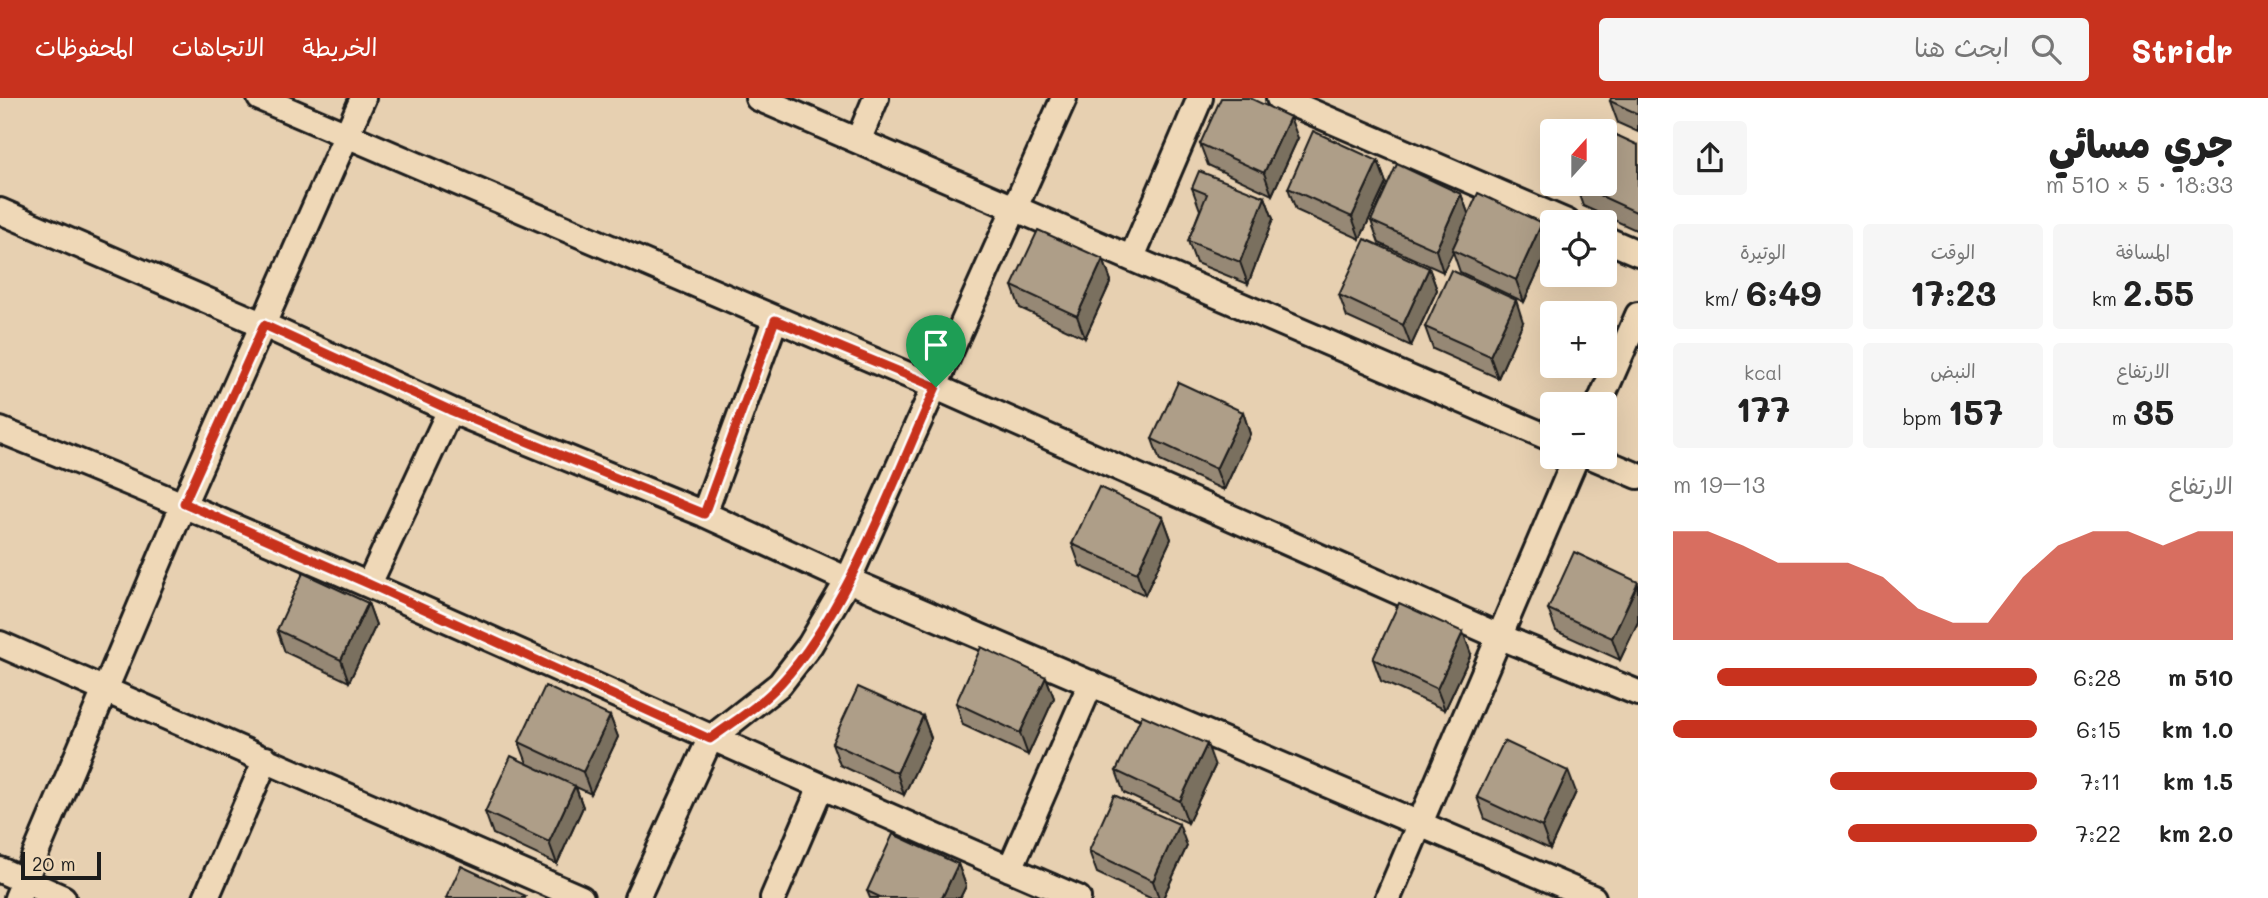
<!DOCTYPE html>
<html lang="ar">
<head>
<meta charset="utf-8">
<style>
	body { margin:0; font-family:Mali,"Playpen Sans Arabic",sans-serif; background:#f6f6f6; color:#222; direction:rtl; height:100vh; display:flex; flex-direction:column; font-size:26px; white-space:nowrap }
	* { box-sizing:border-box; margin:0 }
	p { font-size:23px; color:#767676 }
	.icon { flex:none; width:38px; height:38px; fill:none; stroke:currentColor; stroke-width:2; stroke-linecap:round; stroke-linejoin:round }
	.map { position:relative; flex:1; overflow:hidden; direction:ltr }
	.sheet { display:flex; flex-direction:column; background:#fff; width:630px }
	.sheet>* { flex:none }
	.needle { width:46px; rotate:21deg }
	.controls { position:absolute; left:1540px; top:21px; display:grid; gap:14px }
	.controls a { display:grid; place-items:center; width:77px; height:77px; border-radius:7px; background:#fff; box-shadow:0 7px 28px #0002; font-size:35px }
	.scale { position:absolute; left:21px; bottom:18px; width:80px; box-sizing:border-box; padding-left:7px; border:4px solid #1c1c1c; border-top:0; font-size:19px; line-height:24px; white-space:nowrap; color:#1c1c1c; -webkit-text-stroke:5px #efd8b7; paint-order:stroke }
	.pin { position:absolute; display:grid; place-items:center; width:60px; height:60px; color:#fff; margin:-72px -30px; border-radius:50% 50% 50% 0; rotate:-45deg; box-shadow:0 0 7px #0007 }
	.pin .icon { rotate:45deg }
	.round { display:grid; place-items:center; flex:none; width:74px; height:74px; border-radius:7px; background:#f6f6f6 }
	.head { display:flex; align-items:center; justify-content:space-between; height:119px; padding:0 35px }
	h1 { font-size:38px; font-weight:800; line-height:52px }
	.figures { display:grid; grid-template-columns:repeat(3,1fr); gap:10px; height:119px; padding:7px 35px }
	.figures div { display:grid; align-content:center; border-radius:7px; background:#f6f6f6; text-align:center }
	.figures b { font-size:35px; font-weight:800 }
	.figures small { font-size:19px; font-weight:400 }
	.figures p { font-size:19px }
	.chart { height:196px; padding:14px 35px }
	.chart p { display:flex; justify-content:space-between }
	.chart svg { width:100%; height:126px; margin-top:7px; fill:#c8321e; opacity:.7 }
	ul { padding:0 35px; list-style:none; font-size:23px }
	li { display:grid; grid-template-columns:112px 84px 1fr; align-items:center; height:52px }
	li i { height:18px; border-radius:9px; background:#c8321e }
	header { display:flex; align-items:center; gap:42px; box-sizing:border-box; height:98px; padding:0 35px; background:#c8321e; color:#fff }
	header strong { font-size:33px }
	nav { display:flex; gap:38px; margin-inline-start:auto; font-size:24px }
	.search { width:490px; height:63px; background:#f6f6f6; display:flex; align-items:center; gap:18px; box-sizing:border-box; padding:0 24px; border-radius:7px; color:#767676; font-size:26px }
	main { display:flex; flex:1; min-height:0 }
	.map>svg:first-child { display:block }
</style>
</head>
<body>
<header>
<strong>Stridr</strong>
<div class="search"><svg class="icon" aria-label="search" viewBox="0 0 24 24"><circle cx="10" cy="10" r="6"/><path d="M15 15l6 6"/></svg>ابحث هنا</div>
<nav><a>الخريطة</a><a>الاتجاهات</a><a>المحفوظات</a></nav>
</header>
<main>
<section class="sheet">
<div class="head"><div><h1>جري مسائي</h1><p>18:33 · 5 × 510 m</p></div><a class="round"><svg class="icon" aria-label="share" viewBox="0 0 24 24"><path d="M12 15V3M7 8l5-5 5 5M5 13v7h14v-7"/></svg></a></div>
<div class="figures">
<div><p>المسافة</p><b>2.55<small> km</small></b></div>
<div><p>الوقت</p><b>17:23</b></div>
<div><p>الوتيرة</p><b>6:49<small> /km</small></b></div>
</div>
<div class="figures">
<div><p>الارتفاع</p><b>35<small> m</small></b></div>
<div><p>النبض</p><b>157<small> bpm</small></b></div>
<div><p>kcal</p><b>177</b></div>
</div>
<div class="chart"><p><span>الارتفاع</span>13–19 m</p>
<svg viewBox="0 0 160 44" preserveAspectRatio="none"><path d="M0 44V6L10 6L20 11L30 17L40 17L50 17L60 22L70 33L80 38L90 38L100 22L110 11L120 6L130 6L140 11L150 6L160 6V44z"/></svg>
</div>
<ul>
<li><b>510 m</b>6:28<i style="width:88%"></i></li>
<li><b>1.0 km</b>6:15<i style="width:100%"></i></li>
<li><b>1.5 km</b>7:11<i style="width:57%"></i></li>
<li><b>2.0 km</b>7:22<i style="width:52%"></i></li>
</ul>
</section>
<div class="map">
<svg width="1638" height="800" viewBox="0 0 1638 800">
	<rect width="100%" height="100%" fill="#e7d0b1"/>
	<filter id="ink" filterUnits="userSpaceOnUse"><feTurbulence type="fractalNoise" baseFrequency=".0143" numOctaves="2"/><feDisplacementMap in="SourceGraphic" scale="14" xChannelSelector="R" yChannelSelector="G"/><feConvolveMatrix kernelMatrix="1 2 1 2 8 2 1 2 1" color-interpolation-filters="sRGB"/></filter>
	<g filter="url(#ink)">
		<g fill="none" stroke-linecap="round" stroke-linejoin="round">
			<g stroke="#1c1c1c" stroke-width="30">
				<path id="minor" d="M260 0 936 289 1501 539 1638 595
					M758 0 1552 341
					M1279 0 1567 124
					M858 43 876 0
					M0 113 264 227 450 312 704 416 848 482 1593 800
					M1605 141 1638 155
					M1132 159 1200 0
					M1599 306 1638 217
					M0 332C364 477 717 647 1078 800
					M1593 359 1638 378
					M704 416 775 222
					M369 486 450 312
					M0 546 581 800
					M1010 771 1091 585
					M0 772 63 800
					M17 800 184 405 363 0
					M206 800 266 661
					M637 800 710 641 780 586 810 547 848 482 1064 0
					M773 800 821 688
					M1388 800 1576 359"/>
			</g>
			<use href="#minor" stroke="#efd8b7" stroke-width="24"/>
		</g>
		<path fill="#968875" stroke="#1c1c1c" stroke-width="2" d="M1638 0V34L1618 25 1610 3Z
			M1298 40 1272 97 1208 67 1200 46Z
			M1638 47V133L1583 108 1575 86Z
			M1378 63 1386 85 1360 141 1296 112 1288 90Z
			M1192 90 1265 99 1273 121 1248 186 1196 165 1188 143 1200 112Z
			M1461 96 1468 115 1550 147 1524 204 1460 174 1453 154 1443 174 1379 145 1371 123Z
			M1103 161 1111 183 1085 240 1020 210 1012 188Z
			M1429 170 1437 192 1411 248 1347 219 1339 197Z
			M1523 224 1498 280 1433 251 1425 229Z
			M1243 314 1250 336 1224 392 1160 363 1152 341Z
			M1163 419 1171 441 1145 497 1080 468 1072 446Z
			M1638 484V524L1620 562 1556 533 1548 511Z
			M368 505 376 527 349 584 285 554 277 532Z
			M1471 556 1445 612 1381 583 1373 561Z
			M1046 579 1054 600 1028 657 963 627 956 605Z
			M610 618 618 639 591 696 576 689 583 709 557 766 493 736 485 714 527 665 519 644Z
			M923 618 931 640 904 697 840 667 832 645Z
			M1215 668 1188 725 1124 695 1116 673Z
			M1576 694 1550 751 1485 721 1477 699Z
			M1187 748 1163 800H1150L1097 775 1089 753Z
			M958 766 966 788 960 800H870L867 793Z"/>
		<path fill="#7a6f5f" stroke="#1c1c1c" stroke-width="2" d="M1290 19 1298 40 1272 97 1264 75Z
			M1378 63 1386 85 1360 141 1352 119Z
			M1461 96 1469 118 1452 152 1453 154 1443 174 1436 152Z
			M1265 99 1273 121 1248 186 1240 164Z
			M1542 125 1550 147 1524 204 1516 182Z
			M1103 161 1111 183 1085 240 1077 218Z
			M1429 170 1437 192 1411 248 1403 227Z
			M1516 202 1523 224 1498 280 1490 258Z
			M1243 314 1250 336 1224 392 1216 371Z
			M1163 419 1171 441 1145 497 1137 475Z
			M1638 485V524L1620 562 1612 540Z
			M368 505 376 527 349 584 341 562Z
			M1463 534 1471 556 1445 612 1437 591Z
			M1046 579 1054 600 1028 657 1020 635Z
			M610 618 618 639 591 696 583 674Z
			M923 618 931 640 904 697 897 675Z
			M1207 646 1215 668 1188 725 1180 703Z
			M1568 673 1576 694 1550 751 1542 729Z
			M575 688 583 709 557 766 549 744Z
			M1179 726 1187 748 1163 800H1159L1153 783Z
			M958 766 966 788 960 800H942Z"/>
		<path fill="#ae9e88" stroke="#1c1c1c" stroke-width="2" d="M1221 0H1250L1290 19 1264 75 1200 46Z
			M1611 0H1638V16L1610 3Z
			M1601 30 1638 47V115L1575 86H1605V33H1600Z
			M1313 33 1378 63 1352 119 1288 90Z
			M1397 66 1461 96 1436 152 1371 123Z
			M1199 73 1265 99 1240 164 1188 143 1207 96 1192 90Z
			M1478 95 1542 125 1516 182 1452 152Z
			M1038 132 1103 161 1077 218 1012 188Z
			M1365 141 1429 170 1403 227 1339 197Z
			M1451 172 1516 202 1490 258 1425 229Z
			M1178 284 1243 314 1216 371 1152 341Z
			M1099 389 1163 419 1137 475 1072 446Z
			M1574 454 1638 484 1612 540 1548 511Z
			M303 475 368 505 341 562 277 532Z
			M1399 505 1463 534 1437 591 1373 561Z
			M981 549 1046 579 1020 635 956 605Z
			M545 588 610 618 583 674 519 644Z
			M858 589 923 618 897 675 832 645Z
			M1142 617 1207 646 1180 703 1116 673Z
			M1504 643 1568 673 1542 729 1477 699Z
			M511 658 575 688 549 744 485 714Z
			M1114 697 1179 726 1153 783 1089 753Z
			M893 736 958 766 942 800H882L867 793Z
			M461 768 526 798 525 800H446Z"/>
	</g>
	<g fill="none" stroke-linecap="round" stroke-linejoin="round" filter="url(#ink)">
		<g stroke="#fff" stroke-width="14">
			<path id="route" d="M775 222 936 289C895 379 847 514 781 585 761 607 733 624 710 641L369 486 184 405 264 227 450 312 704 416Z"/>
		</g>
		<use href="#route" stroke="#c8321e" stroke-width="9"/>
	</g>
</svg>
<div class="controls">
<a><svg class="needle" viewBox="-14 -14 28 28"><path d="M0-13l5 13h-10z" fill="#e53935"/><path d="M0 13l5-13h-10z" fill="#767676"/></svg></a>
<a><svg class="icon" aria-label="locate" viewBox="0 0 24 24"><circle cx="12" cy="12" r="6"/><path d="M12 2v4M12 18v4M2 12h4M18 12h4"/></svg></a>
<a>+</a>
<a>−</a>
</div>
<div class="scale">20 m</div>
<div class="pin" style="left:936px;top:289px;background:#1e9e55"><svg class="icon" aria-label="arrive" viewBox="0 0 24 24"><path d="M6 21V4h12l-3 4 3 4H6"/></svg></div>
</div>
</main>
</body>
</html>
